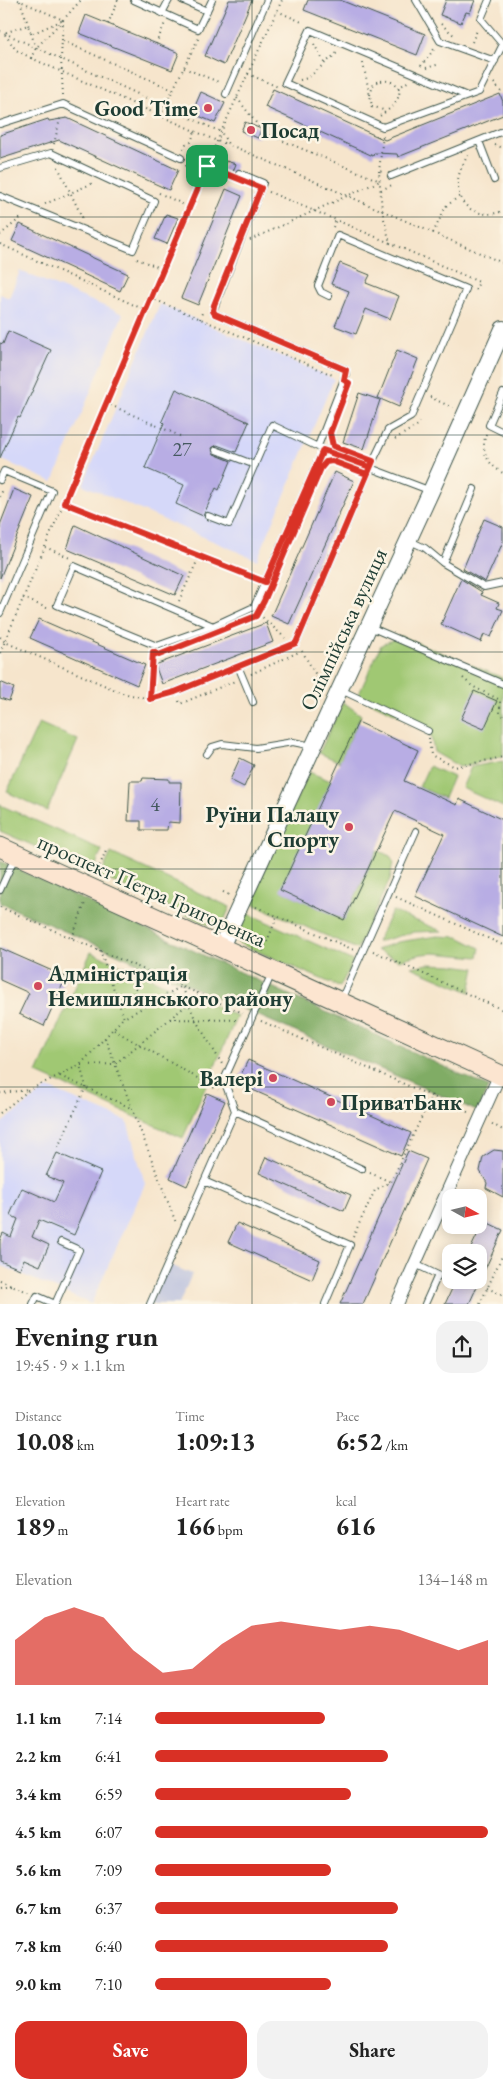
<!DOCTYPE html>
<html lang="en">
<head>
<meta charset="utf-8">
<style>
	body { margin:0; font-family:"EB Garamond",serif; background:#f2f2f2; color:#222; height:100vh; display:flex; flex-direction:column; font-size:19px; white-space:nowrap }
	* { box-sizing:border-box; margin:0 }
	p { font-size:16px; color:#767676 }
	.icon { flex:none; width:28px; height:28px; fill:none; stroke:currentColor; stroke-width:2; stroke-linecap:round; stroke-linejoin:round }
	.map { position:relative; height:1304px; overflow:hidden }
	.drawer { display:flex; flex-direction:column; background:#fff; flex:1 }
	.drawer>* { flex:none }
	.needle { width:32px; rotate:98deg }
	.fabs { position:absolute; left:442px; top:1189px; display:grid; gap:10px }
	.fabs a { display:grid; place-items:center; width:45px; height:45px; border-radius:10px; background:#fff; box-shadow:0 2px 12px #0003; font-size:25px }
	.pin { position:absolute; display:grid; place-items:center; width:42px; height:42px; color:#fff; margin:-21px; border-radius:10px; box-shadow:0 2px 8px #0006 }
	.round { display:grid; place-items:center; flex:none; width:52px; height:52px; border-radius:15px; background:#f2f2f2 }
	.overview { display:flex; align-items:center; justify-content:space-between; height:85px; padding:0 15px }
	h1 { font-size:28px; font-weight:700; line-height:38px }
	.metrics { display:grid; grid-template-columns:repeat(3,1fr); gap:8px; height:85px; padding:5px 15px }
	.metrics div { display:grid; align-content:center }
	.metrics b { font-size:25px; font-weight:700 }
	.metrics small { font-size:14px; font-weight:400 }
	.metrics p { font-size:14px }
	.chart { height:140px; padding:10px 15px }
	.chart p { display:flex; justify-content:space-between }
	.chart svg { width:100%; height:90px; margin-top:5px; fill:#d93025; opacity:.7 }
	.primary-button { display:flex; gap:10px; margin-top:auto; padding:10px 15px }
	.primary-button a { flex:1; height:58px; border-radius:15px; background:#d93025; color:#fff; font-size:20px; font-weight:700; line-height:58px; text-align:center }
	.primary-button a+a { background:#f2f2f2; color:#222 }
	ul { padding:0 15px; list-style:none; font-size:16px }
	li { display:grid; grid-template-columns:80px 60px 1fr; align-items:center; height:38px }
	li i { height:12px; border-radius:6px; background:#d93025 }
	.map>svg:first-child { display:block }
</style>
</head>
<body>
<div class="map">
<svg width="503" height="1304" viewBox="0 0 503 1304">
	<rect width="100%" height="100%" fill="#fcf5e5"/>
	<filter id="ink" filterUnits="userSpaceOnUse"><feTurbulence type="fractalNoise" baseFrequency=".02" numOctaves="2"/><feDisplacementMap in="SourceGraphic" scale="10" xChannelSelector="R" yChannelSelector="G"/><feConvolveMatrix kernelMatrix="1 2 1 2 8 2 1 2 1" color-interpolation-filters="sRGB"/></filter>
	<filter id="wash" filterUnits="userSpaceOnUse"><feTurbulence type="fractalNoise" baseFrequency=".0096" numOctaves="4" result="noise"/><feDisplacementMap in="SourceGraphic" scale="20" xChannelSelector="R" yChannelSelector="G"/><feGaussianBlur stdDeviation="1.12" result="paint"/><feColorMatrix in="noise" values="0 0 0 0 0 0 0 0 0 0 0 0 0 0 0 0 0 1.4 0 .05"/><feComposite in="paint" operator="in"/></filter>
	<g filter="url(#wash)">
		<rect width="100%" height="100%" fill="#f6e5cc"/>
		<path fill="#d5d8f9" d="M20 271 123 314 53 482 0 459V294L9 298Z
			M160 304 334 379 257 560 83 485Z
			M48 1088 127 1121 145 1184 91 1304 0 1265V1124Z"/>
		<path fill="#bdc3de" d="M168 1264 192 1274 179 1304H150Z"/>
		<path fill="#a0c873" stroke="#608254" d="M401 636 503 678V756L460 767 434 752 430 730 358 696 381 645Z
			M343 702 361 715 340 762 319 753Z
			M39 723 78 740 47 811 7 792Z
			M503 761V807L462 788 471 767Z
			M429 766 453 777 444 798 419 787Z
			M309 772 331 781 281 890 344 920 377 850 390 856 393 862 390 879 357 949 248 902Z
			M0 805 102 850 93 872 0 831Z
			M111 853 230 907 220 930 100 876Z
			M392 911 442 931 414 932 377 942Z
			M245 912 353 961 340 987 238 943 234 936Z
			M437 936 458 937 480 948 478 957 434 953 422 954 399 960 376 950 398 942Z
			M91 952 237 1016 183 1138 37 1073Z
			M428 964 453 965 475 968 470 992 411 967Z"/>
		<path fill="#80ac65" stroke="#50744c" d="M0 861 488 1087 479 1112 0 903Z"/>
		<g id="blocks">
			<path fill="#b8ade4" d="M229 0H252L224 65 205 56Z
				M308 0H340L425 34 417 55 304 10Z
				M446 0H475L470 13 466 12 461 23 440 15Z
				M86 15 179 53 172 70 79 33Z
				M273 89 385 140 500 94 503 102V115L398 157 397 154 374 153 373 156 265 107Z
				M201 92 225 103 215 123 192 113Z
				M67 118 178 170 169 190 59 140 0 159V135L48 119 49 121Z
				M245 122 261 129 258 138 241 131Z
				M226 161 236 164 232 174 222 170Z
				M226 189 242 196 198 305 181 298Z
				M166 214 178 218 167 244 155 239Z
				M20 224 128 274 120 291 12 241Z
				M340 263 370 275 366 283 399 296 390 319 366 309 356 334 335 326 349 291 331 284Z
				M8 331 51 350 20 418 18 417 0 458V343L3 344Z
				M397 350 418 359 399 407 378 398Z
				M176 389 249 422 236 452 217 445 212 448 214 454 231 461 219 490 216 488 203 516 176 504 184 485 145 468 164 423 162 421Z
				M359 393 380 400 364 449 343 442Z
				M335 472 354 481 289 624 271 616Z
				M14 489 33 497 0 578V525Z
				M484 519 503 527V542L485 582 463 569Z
				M75 525 184 576 175 595 67 549Z
				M461 579 482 592 481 595 499 603 497 608 503 610 491 637 484 634 481 642 441 624Z
				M39 619 145 665 137 685 30 638Z
				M266 623 273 642 162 684 155 665Z
				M0 682 14 688 9 701 0 698Z
				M474 691 497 701 484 729 461 719Z
				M358 722 418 750 404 781 457 805 459 799 503 820V937L415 896 444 834 395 811 344 920 280 890Z
				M240 758 254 765 244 787 230 780Z
				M143 778 169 779V782H181L180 823 168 822 167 830H141V821H128L130 781H142Z
				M0 948 66 977 44 1026 19 1014 29 993 0 980Z
				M248 1060 411 1133 401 1156 237 1083Z
				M207 1093 225 1101 187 1186 170 1178Z
				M494 1150 503 1151V1197L486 1188 487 1183 480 1171 483 1157Z
				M408 1151 427 1159 363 1304H340Z
				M57 1153 101 1172 74 1235 39 1220 32 1237 49 1245 40 1266 24 1259 20 1269 0 1261V1240L3 1233 11 1237 18 1219 10 1215 22 1188 54 1202 63 1183 46 1176Z
				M266 1157 351 1195 344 1211 259 1173Z
				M484 1221 503 1230 469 1304H445L456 1280H479V1252H469Z
				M237 1223 320 1260 312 1280 228 1242Z"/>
		</g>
	</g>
	<g filter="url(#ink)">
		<use href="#blocks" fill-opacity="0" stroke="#3f564b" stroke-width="1"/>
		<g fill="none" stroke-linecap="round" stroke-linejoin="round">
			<g stroke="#3f564b" stroke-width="8">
				<path id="service" d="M134 0 198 29 212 0
					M182 0 207 11
					M416 0 440 41 495 61
					M489 0 481 19 503 45
					M162 13 169 0
					M226 94 267 0
					M467 96 310 30 285 83 383 127 479 92 503 44
					M0 124 63 104 181 158
					M479 141 494 180
					M0 168 51 153 154 201 133 250 0 196
					M239 173 263 183 213 311 215 314 346 370V374L318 446
					M391 176 503 131
					M503 393 489 425 503 432
					M216 450 255 465
					M0 480 4 471 52 491 0 613
					M208 516 229 524 272 425 320 448
					M410 541 425 548 443 563 484 587 503 583
					M443 563 474 489
					M213 626 157 646 57 605 74 566 213 626 254 607 323 450 431 491
					M370 627 503 684
					M238 666 253 702
					M341 690 428 731
					M175 692 296 643 373 461 388 430 411 417 466 289 338 235 318 286 321 292 329 296
					M207 754 212 747 222 744 256 748 293 742 312 746
					M0 890 15 857
					M341 1000 416 831
					M235 1111 362 1169
					M204 1181 350 1245 325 1304
					M415 1264 438 1275 425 1304
					M33 1304 37 1296 55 1304
					M55 1304 79 1250 61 1242
					M150 1304 235 1111 224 1080 272 973"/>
			</g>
			<g stroke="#3f564b" stroke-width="14">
				<path id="minor" d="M397 1304 500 1074"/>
			</g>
			<g stroke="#3f564b" stroke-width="18">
				<path id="tertiary" d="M221 947 431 491 503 329"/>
			</g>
			<g stroke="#3f564b" stroke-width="21">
				<path id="secondary" d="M0 847 503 1076"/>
			</g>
			<path stroke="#3f564b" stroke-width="2" stroke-dasharray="1 4" stroke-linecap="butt" d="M18 0 63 20
				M20 1 29 27
				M277 11 304 23
				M63 20 36 48 31 58 16 50 4 33 28 25 31 34Z
				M108 24 118 0
				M441 24 456 37
				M0 31 221 132 228 144 503 263
				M31 33 36 48
				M63 41 173 90
				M472 42 478 28
				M156 44 165 23
				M314 44 325 64
				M31 58 217 141 228 144
				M363 63 372 106 371 112
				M421 66 435 48
				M184 68 221 83
				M426 68 440 64
				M248 74 278 87
				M300 80 308 78 338 52
				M494 83 503 94
				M398 88 409 81
				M63 95 61 59 63 20 81 0
				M370 95 374 83C387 77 406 83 397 100 394 107 386 111 380 116
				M237 98 264 133 380 181
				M372 106 386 111
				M160 116 199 37
				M54 144 61 115
				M495 145 503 148
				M184 149 186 144 191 142 195 131
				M468 155C463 164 457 175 458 185 458 210 482 219 503 211
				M185 166 203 174
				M207 166 230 175
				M58 167 83 219
				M379 172 383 135
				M381 190 392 185
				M269 192 336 220
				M159 193 189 207
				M45 204 93 183
				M333 227 336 220 390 243 382 211 379 172 385 170
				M433 233 446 206 460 196
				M0 235 23 216
				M250 240 380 181
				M390 243 479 282 475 291
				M0 244 145 310
				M137 259 163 269
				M151 298 335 376
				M200 319 203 310
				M430 397 453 408
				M106 403 180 436
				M486 434C480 451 488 465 503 473
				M395 439 418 425 419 422
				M0 497 3 489
				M64 503 258 580
				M45 547 70 558
				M23 598 49 609
				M179 601 199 557
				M259 614 285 638
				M0 637 5 642 122 693 150 699 166 694
				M302 651 320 682
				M0 653 221 132 282 0
				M251 674 301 651
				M463 678 472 686 500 700V713L503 716
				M150 699 153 655
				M179 701 180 704 235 681
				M429 738 431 755 455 767 503 757
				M96 875 106 850
				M223 892 229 895
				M396 897 503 945
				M0 907 243 1013
				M256 907 354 950
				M72 938 85 903
				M100 950 124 1018 182 986 195 1019 222 1064
				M263 951 277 917
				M373 951 503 1010
				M115 992 147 1005
				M131 998 144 971
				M170 1019 240 1020
				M261 1021 470 1113
				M114 1030 218 1090
				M105 1038 176 1223
				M60 1076 131 1108
				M0 1093 29 1090
				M0 1113 29 1090 80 1065 123 1018
				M492 1124 503 1130
				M58 1147 86 1087 80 1065 115 1064 199 995
				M370 1173 391 1182
				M353 1237 375 1190 391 1182 432 1095
				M0 1280 30 1293
				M0 1287 11 1285
				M487 1288 503 1295
				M480 1304 503 1254"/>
			<use href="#service" stroke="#fff" stroke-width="6"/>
			<use href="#minor" stroke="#fff" stroke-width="12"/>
			<use href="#tertiary" stroke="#fff" stroke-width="16"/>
			<use href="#secondary" stroke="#fce5d0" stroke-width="19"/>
		</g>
	</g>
	<g fill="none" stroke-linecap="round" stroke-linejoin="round" filter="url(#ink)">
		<g stroke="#fff" stroke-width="10">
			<path id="route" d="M207 166 261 188 214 305 213 311 215 314 346 370 344 380 349 383 330 433 333 446 373 461 296 643 175 692 150 699 153 652 159 655 256 616 264 601 321 468 326 462 332 461 367 474 370 467 323 450 265 582 64 503 207 166"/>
		</g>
		<use href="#route" stroke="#d93025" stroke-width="6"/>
	</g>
	<path fill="none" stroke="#1f3d34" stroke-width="1" stroke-opacity="0.55" d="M252 0V1304M0 217H503M0 435H503M0 652H503M0 869H503M0 1087H503"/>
	<g fill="#d1495b" stroke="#fcf5e5" stroke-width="2">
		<circle cx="208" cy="108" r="5"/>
		<circle cx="251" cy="130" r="5"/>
		<circle cx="349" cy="827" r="5"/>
		<circle cx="38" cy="986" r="5"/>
		<circle cx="273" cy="1078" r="5"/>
		<circle cx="331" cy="1102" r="5"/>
	</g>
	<g text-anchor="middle" stroke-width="5" stroke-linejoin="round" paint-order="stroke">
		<g font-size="20" fill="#455960">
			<text x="182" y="456">27</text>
			<text x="155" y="811">4</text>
		</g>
		<g font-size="22" font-weight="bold" fill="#1f3d34" stroke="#fcf5e5" text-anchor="end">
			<text x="198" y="116">Good Time</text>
			<text x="261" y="138" text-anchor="start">Посад</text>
			<text x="339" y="822">Руїни Палацу<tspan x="339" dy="25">Спорту</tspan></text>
			<text x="48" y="981" text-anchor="start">Адміністрація<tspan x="48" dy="25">Немишлянського району</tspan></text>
			<text x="263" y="1086">Валері</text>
			<text x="341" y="1110" text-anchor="start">ПриватБанк</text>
		</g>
		<g font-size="22" fill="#1f3d34" stroke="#fcf5e5">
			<text transform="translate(343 629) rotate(-65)" y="8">Олімпійська вулиця</text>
			<text transform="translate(152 890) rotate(24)" y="8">проспект Петра Григоренка</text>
		</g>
	</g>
</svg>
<div class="fabs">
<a><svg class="needle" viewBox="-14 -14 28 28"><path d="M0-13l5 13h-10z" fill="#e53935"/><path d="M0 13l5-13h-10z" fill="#767676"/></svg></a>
<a><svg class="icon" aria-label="layers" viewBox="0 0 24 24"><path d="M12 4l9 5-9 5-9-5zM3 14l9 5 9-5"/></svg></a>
</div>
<div class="pin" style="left:207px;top:166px;background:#1e9e55"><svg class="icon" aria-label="arrive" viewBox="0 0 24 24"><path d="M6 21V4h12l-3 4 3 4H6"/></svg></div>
</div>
<section class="drawer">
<div class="overview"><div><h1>Evening run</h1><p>19:45 · 9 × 1.1 km</p></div><a class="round"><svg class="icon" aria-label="share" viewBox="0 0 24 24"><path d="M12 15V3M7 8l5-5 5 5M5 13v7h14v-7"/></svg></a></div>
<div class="metrics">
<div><p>Distance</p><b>10.08<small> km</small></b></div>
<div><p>Time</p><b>1:09:13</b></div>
<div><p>Pace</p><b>6:52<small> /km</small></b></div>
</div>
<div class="metrics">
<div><p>Elevation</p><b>189<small> m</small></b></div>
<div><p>Heart rate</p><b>166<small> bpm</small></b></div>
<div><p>kcal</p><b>616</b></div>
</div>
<div class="chart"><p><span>Elevation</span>134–148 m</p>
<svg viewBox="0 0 160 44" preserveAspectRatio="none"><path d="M0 44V22L10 11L20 6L30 11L40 27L50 38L60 36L70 24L80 15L90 13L100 15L110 17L120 15L130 17L140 22L150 27L160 22V44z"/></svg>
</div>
<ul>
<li><b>1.1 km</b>7:14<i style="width:51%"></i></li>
<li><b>2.2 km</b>6:41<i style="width:70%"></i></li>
<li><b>3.4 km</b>6:59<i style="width:59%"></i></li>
<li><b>4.5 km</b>6:07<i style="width:100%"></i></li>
<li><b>5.6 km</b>7:09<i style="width:53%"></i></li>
<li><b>6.7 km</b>6:37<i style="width:73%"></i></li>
<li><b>7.8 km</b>6:40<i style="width:70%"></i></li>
<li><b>9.0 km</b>7:10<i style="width:53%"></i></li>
</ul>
<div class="primary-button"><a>Save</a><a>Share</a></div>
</section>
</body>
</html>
